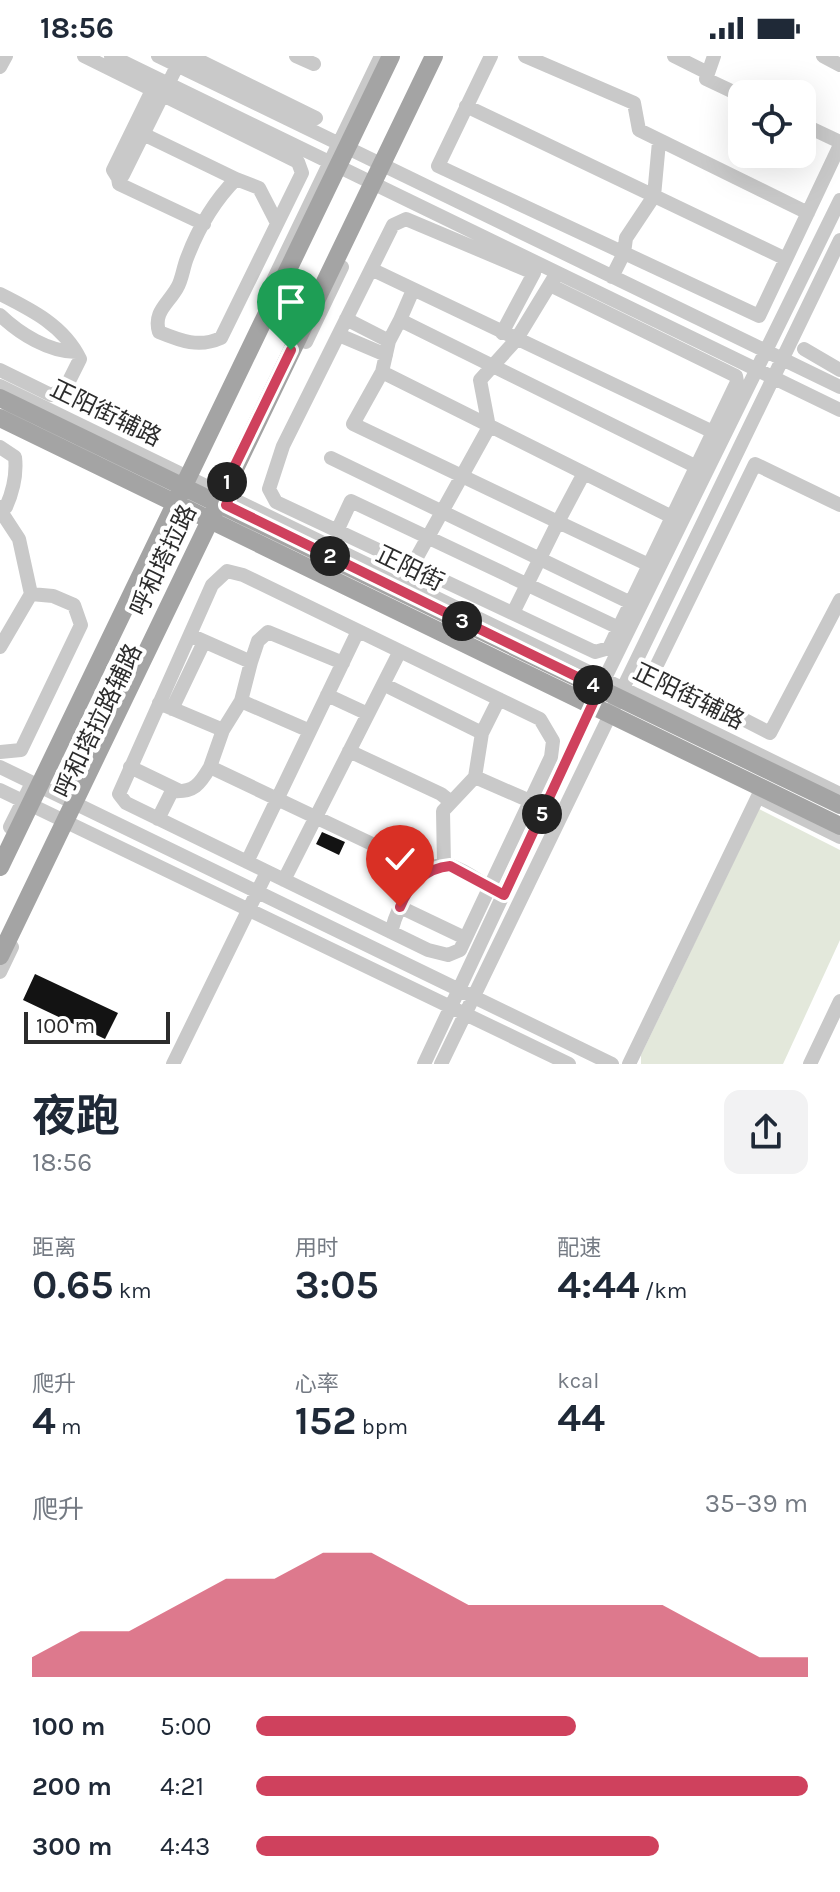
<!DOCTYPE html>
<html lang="zh">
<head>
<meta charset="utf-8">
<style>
	body { margin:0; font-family:Karla,"Noto Sans SC",sans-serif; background:#f2f2f3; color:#1f2937; height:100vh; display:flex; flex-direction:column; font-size:30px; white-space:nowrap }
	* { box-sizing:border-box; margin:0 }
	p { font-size:26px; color:#747a83 }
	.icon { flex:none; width:44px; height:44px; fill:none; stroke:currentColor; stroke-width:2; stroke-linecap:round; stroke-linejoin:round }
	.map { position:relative; height:1008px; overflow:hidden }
	.sheet { display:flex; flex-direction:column; background:#fff; flex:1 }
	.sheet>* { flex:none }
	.controls { position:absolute; left:728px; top:24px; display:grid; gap:16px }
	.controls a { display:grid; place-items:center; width:88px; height:88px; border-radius:16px; background:#fff; box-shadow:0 8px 32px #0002; font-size:40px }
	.scale { position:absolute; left:24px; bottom:20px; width:146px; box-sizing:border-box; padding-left:8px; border:4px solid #2c2c2c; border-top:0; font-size:22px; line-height:28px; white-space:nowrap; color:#2c2c2c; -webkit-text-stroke:6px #fff; paint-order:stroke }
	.pin { position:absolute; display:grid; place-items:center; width:68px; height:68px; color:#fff; margin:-82px -34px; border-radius:50% 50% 50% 0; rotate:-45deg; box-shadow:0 0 8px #0007 }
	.pin .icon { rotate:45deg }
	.km { position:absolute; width:40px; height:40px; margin:-20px; border-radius:50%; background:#222; color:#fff; font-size:22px; line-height:40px; text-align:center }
	.round { display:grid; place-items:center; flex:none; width:84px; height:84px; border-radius:16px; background:#f2f2f3 }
	.overview { display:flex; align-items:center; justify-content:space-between; height:136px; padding:0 32px }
	h1 { font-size:44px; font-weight:700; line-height:60px }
	.figures { display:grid; grid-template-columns:repeat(3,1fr); gap:12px; height:136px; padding:8px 32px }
	.figures div { display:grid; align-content:center }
	.figures b { font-size:40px; font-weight:700 }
	.figures small { font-size:22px; font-weight:400 }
	.figures p { font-size:22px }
	.chart { height:224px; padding:16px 32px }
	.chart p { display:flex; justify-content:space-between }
	.chart svg { width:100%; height:144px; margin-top:8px; fill:#cf415d; opacity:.7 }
	ul { padding:0 32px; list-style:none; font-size:26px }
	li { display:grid; grid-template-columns:128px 96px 1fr; align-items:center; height:60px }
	li i { height:20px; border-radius:10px; background:#cf415d }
	.status { display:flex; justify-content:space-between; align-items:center; height:56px; padding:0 40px; background:#fff; direction:ltr }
	.status svg { height:22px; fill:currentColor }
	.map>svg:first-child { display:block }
</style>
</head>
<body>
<div class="status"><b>18:56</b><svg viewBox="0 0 49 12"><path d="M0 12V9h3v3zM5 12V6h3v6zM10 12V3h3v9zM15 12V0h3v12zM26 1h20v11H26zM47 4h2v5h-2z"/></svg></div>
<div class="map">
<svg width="840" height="1008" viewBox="0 0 840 1008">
	<rect width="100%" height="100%" fill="#fff"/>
	<path fill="#e3e8db" d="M759 753 840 794V884L783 1008H641V999Z"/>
	<path fill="#131313" d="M322 776 345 786 339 799 316 788Z
		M35 918 118 957 105 983 23 944Z"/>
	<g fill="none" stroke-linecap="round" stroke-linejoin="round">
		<path stroke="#c9c9c9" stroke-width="14" d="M84 0 298 106 302 117 221 282C199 292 181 285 159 276 153 256 168 248 177 232 182 224 183 212 187 202 198 173 214 145 236 123L259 132 277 167
			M111 0 840 354
			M158 0 840 331
			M190 0 316 62
			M296 0 314 8
			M491 0 438 110 759 260 840 89
			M525 0 634 47 639 74 808 157
			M674 0 708 17
			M714 0 706 23 742 40
			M823 0 840 9
			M0 11 6 0
			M156 26 113 114 118 122 123 119 182 0
			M466 50 786 203
			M802 68 840 86
			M143 78 236 123
			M118 122 119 128 204 168
			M371 213 713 376 737 326 736 320 550 229
			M612 221 624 197 626 182 654 140 659 86
			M413 234 400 264 697 411
			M0 238C32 254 64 270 80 303L65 333 51 339 0 314
			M265 241 381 0
			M0 259C20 278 49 296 76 296
			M346 263 389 285
			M400 264 389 285 382 316 672 461
			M502 277 534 217 406 163 393 169 283 390 269 433 276 446 595 596 609 592 713 376
			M339 279 386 299
			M306 286 342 211
			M804 293 840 314
			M382 316 353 368 558 466 584 417
			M0 330 840 738
			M0 391 15 401C17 418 13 435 6 451H0
			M331 402 631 547
			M840 449 755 408 653 617 770 677 840 544
			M0 454 19 483 31 538
			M337 475 351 445 619 572
			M412 510 489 371 480 324 516 284 555 220
			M227 515 243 519 540 663 553 685 551 701 460 894 448 899 428 894 126 747 119 738 212 529Z
			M513 557 558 466 649 509
			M190 579 251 606 241 645 223 674
			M0 591 31 538 53 540 74 549 81 569 21 694 0 696
			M251 606 258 585 268 576 343 607
			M385 629 482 677
			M327 639 368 658
			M241 645 310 675
			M159 647 223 674 210 711
			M172 653 204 586
			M349 695 441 738 451 746
			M0 711 612 1008
			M130 711 180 735
			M475 721 530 745
			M0 734 569 1008
			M763 743 840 781
			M158 763 172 735C194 737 200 728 210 711L429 815
			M10 771 31 729
			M247 806 358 575
			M444 810 443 755 475 721 482 677 499 643
			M284 824 400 595
			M400 851 465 882
			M391 876C397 853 419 801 451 810 467 815 482 828 497 835
			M0 916 12 891
			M173 1008 267 816
			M424 1008 600 632 840 144
			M441 1008 840 184
			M629 1008 762 732
			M810 1008 840 945"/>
		<path stroke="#a4a4a4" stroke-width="18" d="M0 342 840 749
			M0 362 840 770
			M0 811 391 0
			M0 900 434 0"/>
	</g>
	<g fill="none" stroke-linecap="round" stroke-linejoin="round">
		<g stroke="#fff" stroke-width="16">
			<path id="route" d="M291 294 222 436 230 440 226 449 600 632 504 839 450 810C426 812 409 829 400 851"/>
		</g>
		<use href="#route" stroke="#cf415d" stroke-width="10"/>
	</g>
	<g text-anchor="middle" stroke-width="8" stroke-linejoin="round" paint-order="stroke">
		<g font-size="24" fill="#2c2c2c" stroke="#fff">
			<text transform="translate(106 357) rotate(26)" y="8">正阳街辅路</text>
			<text transform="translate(163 504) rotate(-64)" y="8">呼和塔拉路</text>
			<text transform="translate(410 512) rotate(26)" y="8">正阳街</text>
			<text transform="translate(689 640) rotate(26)" y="8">正阳街辅路</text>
			<text transform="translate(98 665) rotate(-64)" y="8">呼和塔拉路辅路</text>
		</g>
	</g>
</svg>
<div class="controls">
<a><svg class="icon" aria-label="locate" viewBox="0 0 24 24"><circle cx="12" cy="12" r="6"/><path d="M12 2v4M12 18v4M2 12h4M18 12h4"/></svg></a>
</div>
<div class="scale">100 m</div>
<div class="pin" style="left:291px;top:294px;background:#1e9e55"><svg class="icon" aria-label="arrive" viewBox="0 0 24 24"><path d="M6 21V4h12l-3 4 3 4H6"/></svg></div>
<div class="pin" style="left:400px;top:851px;background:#d93025"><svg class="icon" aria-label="check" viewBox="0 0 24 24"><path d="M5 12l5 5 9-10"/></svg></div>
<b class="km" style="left:227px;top:426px">1</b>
<b class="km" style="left:330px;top:500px">2</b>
<b class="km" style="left:462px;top:565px">3</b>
<b class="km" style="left:593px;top:629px">4</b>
<b class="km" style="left:542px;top:758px">5</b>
</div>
<section class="sheet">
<div class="overview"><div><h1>夜跑</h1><p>18:56</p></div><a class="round"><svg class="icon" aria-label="share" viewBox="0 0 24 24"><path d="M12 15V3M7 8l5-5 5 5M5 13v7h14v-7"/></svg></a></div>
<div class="figures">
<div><p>距离</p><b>0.65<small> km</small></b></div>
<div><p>用时</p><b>3:05</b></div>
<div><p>配速</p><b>4:44<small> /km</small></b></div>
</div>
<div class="figures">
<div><p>爬升</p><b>4<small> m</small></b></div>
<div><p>心率</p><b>152<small> bpm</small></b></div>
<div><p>kcal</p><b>44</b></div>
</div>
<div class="chart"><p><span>爬升</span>35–39 m</p>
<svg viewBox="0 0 160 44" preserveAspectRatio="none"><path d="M0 44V38L10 30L20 30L30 22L40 14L50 14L60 6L70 6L80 14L90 22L100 22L110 22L120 22L130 22L140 30L150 38L160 38V44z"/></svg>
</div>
<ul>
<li><b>100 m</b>5:00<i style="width:58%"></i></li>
<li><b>200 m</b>4:21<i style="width:100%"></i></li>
<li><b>300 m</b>4:43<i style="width:73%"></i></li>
</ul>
</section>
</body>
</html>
